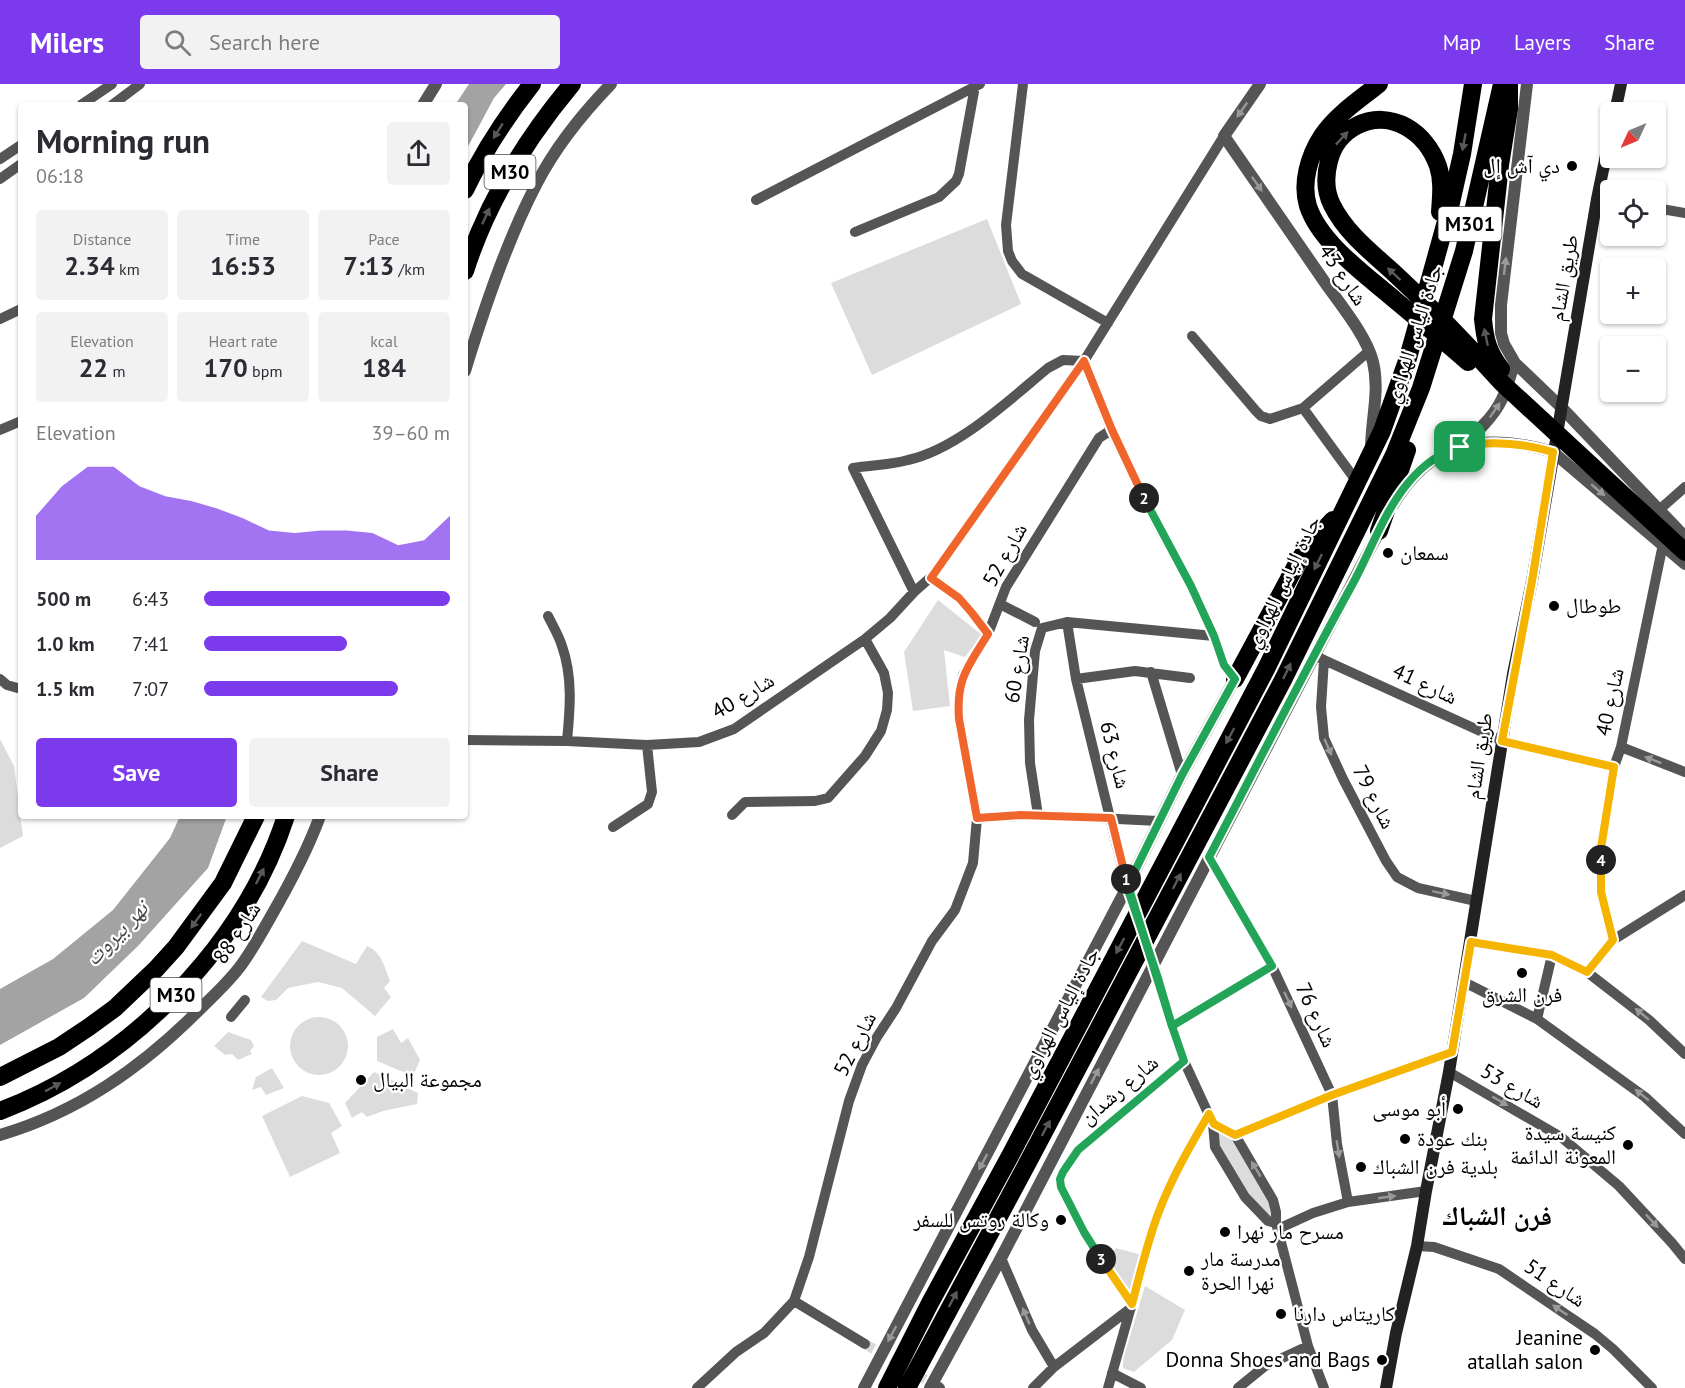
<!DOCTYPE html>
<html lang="en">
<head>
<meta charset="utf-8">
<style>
	body { margin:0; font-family:"PT Sans","Noto Naskh Arabic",sans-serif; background:#f2f2f3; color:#2b2b33; height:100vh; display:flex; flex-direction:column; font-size:22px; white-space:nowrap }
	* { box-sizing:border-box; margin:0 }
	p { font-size:20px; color:#7c7c81 }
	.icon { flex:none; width:33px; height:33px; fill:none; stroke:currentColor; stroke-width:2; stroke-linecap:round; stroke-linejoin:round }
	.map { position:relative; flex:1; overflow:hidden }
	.drawer { position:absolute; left:18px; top:18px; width:450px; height:717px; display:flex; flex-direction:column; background:#fff; border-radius:6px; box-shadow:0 2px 4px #0004 }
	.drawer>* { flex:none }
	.needle { width:39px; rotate:226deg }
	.controls { position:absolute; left:1600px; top:18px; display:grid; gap:12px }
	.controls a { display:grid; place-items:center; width:66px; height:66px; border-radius:6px; background:#fff; box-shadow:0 2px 4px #0004; font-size:30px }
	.pin { position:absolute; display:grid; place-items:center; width:51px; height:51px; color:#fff; margin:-26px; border-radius:12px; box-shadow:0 3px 9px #0006 }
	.km { position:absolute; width:30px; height:30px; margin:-15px; border-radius:50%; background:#222; color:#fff; font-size:16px; line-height:30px; text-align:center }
	.round { display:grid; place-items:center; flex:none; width:63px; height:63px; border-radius:6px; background:#f2f2f3 }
	.headline { display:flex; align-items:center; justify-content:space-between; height:102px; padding:0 18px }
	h1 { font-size:33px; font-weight:700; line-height:45px }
	.metrics { display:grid; grid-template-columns:repeat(3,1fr); gap:9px; height:102px; padding:6px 18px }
	.metrics div { display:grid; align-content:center; border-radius:6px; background:#f2f2f3; text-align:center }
	.metrics b { font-size:26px; font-weight:700 }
	.metrics small { font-size:16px; font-weight:400 }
	.metrics p { font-size:16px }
	.chart { height:168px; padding:12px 18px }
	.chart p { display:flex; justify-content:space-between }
	.chart svg { width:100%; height:108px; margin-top:6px; fill:#7c3aed; opacity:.7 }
	.button { display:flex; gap:12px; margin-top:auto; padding:12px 18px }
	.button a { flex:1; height:69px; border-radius:6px; background:#7c3aed; color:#fff; font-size:24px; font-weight:700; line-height:69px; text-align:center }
	.button a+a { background:#f2f2f3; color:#2b2b33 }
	ul { padding:0 18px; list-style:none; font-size:20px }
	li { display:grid; grid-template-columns:96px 72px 1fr; align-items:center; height:45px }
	li i { height:15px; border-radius:8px; background:#7c3aed }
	header { display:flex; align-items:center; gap:36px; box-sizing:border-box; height:84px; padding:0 30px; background:#7c3aed; color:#fff }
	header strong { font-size:28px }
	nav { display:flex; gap:33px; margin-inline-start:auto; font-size:21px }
	.search { width:420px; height:54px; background:#f2f2f3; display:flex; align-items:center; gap:15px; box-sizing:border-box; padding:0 21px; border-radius:6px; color:#7c7c81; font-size:22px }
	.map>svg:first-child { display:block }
</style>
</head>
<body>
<header>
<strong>Milers</strong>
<div class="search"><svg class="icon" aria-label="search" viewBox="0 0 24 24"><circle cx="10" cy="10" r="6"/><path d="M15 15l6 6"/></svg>Search here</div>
<nav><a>Map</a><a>Layers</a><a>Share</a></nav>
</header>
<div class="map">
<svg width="1685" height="1304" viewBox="0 0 1685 1304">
	<rect width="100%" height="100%" fill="#fff"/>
	<path fill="#dcdcdc" d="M987 135 1021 220 872 291 831 199Z
		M938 516 982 551 965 573 944 566 950 622 913 627 904 568Z
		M0 655 14 682 23 752 0 764Z
		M302 857 356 880 367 862C381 867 385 884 390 897L384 904 391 913 375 932 342 904 318 898 288 904 276 916 268 917 261 913Z
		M290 962a29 29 0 1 1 58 0a29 29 0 1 1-58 0Z
		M393 945 401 959 408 954 420 976 413 992 377 977V953Z
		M228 948 251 956 254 962 250 967 252 970 238 976 232 970 225 971 214 962Z
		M272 984 284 1004 266 1011 261 1003 252 1006 256 993Z
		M374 988 418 1009 417 1020 383 1027 367 1033 362 1028 352 1034 345 1019Z
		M302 1012 329 1019 342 1042 331 1049 340 1069 290 1093 262 1032Z
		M1213 1040 1226 1046 1276 1128 1268 1137 1215 1063Z
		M1116 1164 1142 1171 1132 1219 1105 1181Z
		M1145 1202 1185 1226 1172 1256 1134 1288 1123 1284V1276Z"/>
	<path fill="#a3a3a3" d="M469 0H506L494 14 465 68V21H455Z
		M180 732H227L208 784 138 862 84 914 0 961V905L53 875 113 826 170 754Z"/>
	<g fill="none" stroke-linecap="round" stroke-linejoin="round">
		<path stroke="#d9d9d9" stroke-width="10" stroke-dasharray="10 5" stroke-linecap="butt" d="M865 1260 938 1303"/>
		<path stroke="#555" stroke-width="10" d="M1023 0 1006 141 1008 167 1012 177 1022 190 1108 239
			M81 21 112 0
			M112 21 140 0
			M0 75 21 61
			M0 95 21 80
			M1597 115 1611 117
			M756 116 980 0
			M1656 124 1685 129
			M855 148 939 113 956 97 959 90 975 2
			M0 235 21 225
			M1192 252 1256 327 1261 332 1270 335 1303 324 1369 267
			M1303 324 1357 398
			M0 346 21 337
			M1659 426 1685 403
			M931 493 959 514 972 529 988 550
			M914 508 853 384C871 381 891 381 908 376 958 365 1009 316 1048 284L1063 276 1084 277 1111 346 1157 440 1191 502 1214 552 1224 581 1235 595
			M1000 520 1035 538
			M548 532C553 542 559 552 562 562 573 593 570 626 567 657
			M1067 538 1076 595 1127 803 1184 977 1213 1040
			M1314 571 1324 576 1321 623 1324 654 1343 695 1386 777 1397 793 1418 804 1476 817
			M1324 576 1502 657 1614 683
			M1151 588 1182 691
			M0 595 7 601 21 605
			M1076 595 1135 587 1190 594
			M465 656 567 657 647 661 699 658 734 645 865 555 890 534 914 508 931 493 1084 277 1224 52
			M1621 663 1685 688
			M732 731 745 718 815 717 828 714 865 672 881 647 887 626 888 609 884 589 865 555
			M1038 731 1030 679 1029 636 1035 567 1042 544 1067 538 1214 552
			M977 734 1038 731 1158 737
			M613 743 648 720 652 708 647 661
			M1209 773 1272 882 1332 1011 1337 1060 1348 1118
			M1613 856 1601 808V764L1614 683 1621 663 1663 460
			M1471 858 1552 871 1587 888 1649 936 1685 970
			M1587 888 1613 856 1685 811
			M1464 898 1537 935 1645 1013 1685 1050
			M231 933 245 916
			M1537 935 1552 871
			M1172 941 1272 882
			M1449 988 1561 1053 1619 1102 1672 1159 1685 1175
			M1235 1051 1332 1011 1452 968
			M1276 1139 1268 1137 1245 1113 1215 1063 1213 1040 1235 1051 1273 1116 1276 1128V1139L1308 1262 1324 1304
			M1278 1145 1313 1129 1348 1118 1426 1107
			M1417 1162 1434 1163 1499 1185 1595 1250 1613 1265 1652 1304
			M1001 1174 1032 1246 1054 1283
			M794 1217 865 1260
			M1132 1220 1084 1148 1061 1103 1060 1095 1063 1088 1078 1066 1184 977
			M1112 1289 1141 1304
			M939 1303 940 1304
			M697 1304 736 1268 764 1249 794 1217 809 1173 849 1017 862 981 877 953 896 924 932 857 955 826 973 779 977 734 959 635 958 619 963 591 988 550 1006 503 1099 354 1111 346
			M1033 1304 1054 1283 1131 1224
			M1108 1304 1157 1131 1173 1095 1195 1054 1209 1030
			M1238 1304 1265 1282 1308 1262"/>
		<path stroke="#555" stroke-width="12" d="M1260 0 1224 52C1258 101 1292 150 1326 200 1341 221 1367 253 1373 278 1380 307 1371 336 1371 365
			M1527 0 1501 221V249L1504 260 1515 279 1561 323 1685 453
			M423 21 436 0
			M465 287C484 225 507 156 537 99 556 62 583 29 611 0
			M1460 362C1476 349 1493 334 1502 315 1508 303 1510 290 1515 279
			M1393 421C1431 356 1485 348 1553 368L1685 480
			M0 1051C78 1028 141 984 198 927 213 912 229 898 242 880 252 866 261 850 270 834 289 801 307 768 320 732
			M864 1304 1127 803 1182 691 1235 595
			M930 1304 1001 1174 1382 442"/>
		<path stroke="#222" stroke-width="12" d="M1615 28 1621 0
			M1386 1304 1396 1249 1417 1162 1426 1107 1449 988 1513 590 1532 497 1597 115 1611 47"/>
		<path stroke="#000" stroke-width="18" d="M1379 0C1359 16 1336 31 1322 52 1309 72 1301 99 1308 122 1320 159 1366 191 1395 216 1419 236 1444 257 1468 278
			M465 106C483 68 506 33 532 0
			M1440 128C1441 113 1443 97 1438 82 1426 48 1391 24 1356 42 1341 50 1333 61 1329 77 1325 92 1325 107 1332 121 1346 149 1371 168 1393 188 1431 223 1468 261 1502 299L1685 468
			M465 187C487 118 526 55 572 0
			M1501 285C1488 268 1485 256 1483 235L1500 81 1509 25V0
			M1379 447 1407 366
			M1235 595 1299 476 1310 460 1333 436
			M0 993 59 963 89 943 115 924 156 885 176 863 223 799 256 732
			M0 1027C129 978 243 864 286 732
			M887 1304 930 1219 1011 1070 1266 585 1382 347 1408 274 1450 123 1462 70 1473 0
			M907 1304 1027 1080 1283 596 1394 371 1421 304 1464 167 1502 0"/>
	</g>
	<defs><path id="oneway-solid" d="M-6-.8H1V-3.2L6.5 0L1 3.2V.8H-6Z" transform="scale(1.5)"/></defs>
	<g fill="#999">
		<use href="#oneway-solid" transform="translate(1242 26) rotate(125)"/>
		<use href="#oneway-solid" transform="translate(1257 100) rotate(55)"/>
		<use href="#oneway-solid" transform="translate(1505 182) rotate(-83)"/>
		<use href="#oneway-solid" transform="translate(1495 326) rotate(-55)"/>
		<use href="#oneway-solid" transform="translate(1598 406) rotate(40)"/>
		<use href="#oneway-solid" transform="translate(1328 663) rotate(66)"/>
		<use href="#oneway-solid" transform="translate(1653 676) rotate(-159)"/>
		<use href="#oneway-solid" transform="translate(1441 809) rotate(12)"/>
		<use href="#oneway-solid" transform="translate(1288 916) rotate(65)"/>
		<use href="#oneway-solid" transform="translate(1642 930) rotate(-141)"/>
		<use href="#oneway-solid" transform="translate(1095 992) rotate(-62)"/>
		<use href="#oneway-solid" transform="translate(1642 1011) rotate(-141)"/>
		<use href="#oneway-solid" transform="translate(1500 1017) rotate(30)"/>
		<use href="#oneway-solid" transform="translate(1338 1065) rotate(81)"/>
		<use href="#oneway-solid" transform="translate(983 1078) rotate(118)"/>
		<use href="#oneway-solid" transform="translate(1256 1085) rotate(-121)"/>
		<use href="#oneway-solid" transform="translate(1387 1113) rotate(-8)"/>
		<use href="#oneway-solid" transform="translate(1652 1137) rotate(47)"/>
		<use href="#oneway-solid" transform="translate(1560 1226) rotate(-146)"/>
		<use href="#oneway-solid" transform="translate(1026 1232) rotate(-113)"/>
		<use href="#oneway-solid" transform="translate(892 1250) rotate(118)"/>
	</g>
	<g fill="#595959">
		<use href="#oneway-solid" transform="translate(498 47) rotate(122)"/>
		<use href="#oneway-solid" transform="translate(1342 54) rotate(-47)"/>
		<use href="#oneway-solid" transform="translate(1464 58) rotate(101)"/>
		<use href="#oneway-solid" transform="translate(486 132) rotate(-65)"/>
		<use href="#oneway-solid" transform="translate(1394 190) rotate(-137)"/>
		<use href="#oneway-solid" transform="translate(1486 253) rotate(-102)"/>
		<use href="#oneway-solid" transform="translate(1318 478) rotate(116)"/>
		<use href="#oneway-solid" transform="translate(1287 587) rotate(-64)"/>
		<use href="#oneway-solid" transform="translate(1230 652) rotate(118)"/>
		<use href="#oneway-solid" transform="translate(260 792) rotate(-63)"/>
		<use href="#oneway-solid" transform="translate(1177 797) rotate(-62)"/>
		<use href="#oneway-solid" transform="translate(196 837) rotate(126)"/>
		<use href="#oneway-solid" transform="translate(1120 862) rotate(118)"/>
		<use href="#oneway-solid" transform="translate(53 1003) rotate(-29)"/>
		<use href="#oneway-solid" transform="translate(1046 1044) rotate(-62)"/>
		<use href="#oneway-solid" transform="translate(953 1215) rotate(-62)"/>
	</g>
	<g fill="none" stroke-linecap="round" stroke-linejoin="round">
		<g stroke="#fff" stroke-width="12">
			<path id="split-1" d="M1126 795 1172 942 1272 882 1209 773C1256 683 1302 592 1351 503 1370 469 1383 429 1408 399 1422 382 1438 369 1460 363"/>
		</g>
		<g stroke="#fff" stroke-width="12">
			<path id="split-2" d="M1126 795 1111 734 1020 731 977 734 959 635C956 594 968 583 988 550L972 529 959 514 931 494 1084 277 1112 346 1144 414"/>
		</g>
		<g stroke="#fff" stroke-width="12">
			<path id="split-3" d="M1101 1175 1084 1148 1061 1103 1060 1095 1063 1088 1078 1066 1184 977 1172 942 1158 894 1127 803 1182 691 1235 595 1224 581 1214 552 1191 502 1144 414"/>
		</g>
		<g stroke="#fff" stroke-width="12">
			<path id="split-4" d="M1101 1175 1132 1220C1140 1190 1147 1159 1158 1130 1171 1095 1190 1062 1209 1030L1214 1040 1235 1051 1332 1011 1452 968 1471 858 1552 871 1587 888 1613 856 1601 808V776"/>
		</g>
		<g stroke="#fff" stroke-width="12">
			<path id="split-5" d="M1460 363C1491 356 1522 359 1553 368L1532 497 1502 657 1614 683 1601 764V776"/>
		</g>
		<use href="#split-1" stroke="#22a559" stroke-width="8"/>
		<use href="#split-2" stroke="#f0652b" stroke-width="8"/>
		<use href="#split-3" stroke="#22a559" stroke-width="8"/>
		<use href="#split-4" stroke="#f5b400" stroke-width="8"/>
		<use href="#split-5" stroke="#f5b400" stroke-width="8"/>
	</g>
	<g fill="#000" stroke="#fff" stroke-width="2">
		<circle cx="1572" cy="82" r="6"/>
		<circle cx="1388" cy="469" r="6"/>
		<circle cx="1554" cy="522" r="6"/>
		<circle cx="1522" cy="889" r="6"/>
		<circle cx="361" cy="996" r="6"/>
		<circle cx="1458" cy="1025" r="6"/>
		<circle cx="1405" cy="1055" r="6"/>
		<circle cx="1628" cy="1061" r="6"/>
		<circle cx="1361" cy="1083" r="6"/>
		<circle cx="1061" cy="1136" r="6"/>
		<circle cx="1225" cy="1148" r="6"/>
		<circle cx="1189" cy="1187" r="6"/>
		<circle cx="1281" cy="1230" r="6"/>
		<circle cx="1595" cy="1266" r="6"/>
		<circle cx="1382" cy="1276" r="6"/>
	</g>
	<g text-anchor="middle" stroke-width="4.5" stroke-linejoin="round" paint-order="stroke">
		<g fill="#fff" stroke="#4c4c4c" stroke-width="1.5">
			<rect x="484.5" y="71" width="51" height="34" rx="4.5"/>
			<rect x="1438.5" y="123" width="63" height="34" rx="4.5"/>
			<rect x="150.5" y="894" width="51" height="34" rx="4.5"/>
		</g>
		<g font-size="20" font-weight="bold" fill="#000">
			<text x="510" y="95">M30</text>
			<text x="1470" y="147">M301</text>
			<text x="176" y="918">M30</text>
		</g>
		<g font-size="21" fill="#000" stroke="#fff" text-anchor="start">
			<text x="1560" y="89" text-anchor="end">دي آش إل</text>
			<text x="1400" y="476">سمعان</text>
			<text x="1566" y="529">طوطال</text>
			<text x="1522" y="918" text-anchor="middle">فرن الشرق</text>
			<text x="373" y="1003">مجموعة البيال</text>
			<text x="1446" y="1032" text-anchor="end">أبو موسى</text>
			<text x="1616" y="1056" text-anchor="end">كنيسة سيدة<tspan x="1616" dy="24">المعونة الدائمة</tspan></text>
			<text x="1417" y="1062">بنك عودة</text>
			<text x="1373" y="1090">بلدية فرن الشباك</text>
			<text x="1049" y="1143" text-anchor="end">وكالة روتس للسفر</text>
			<text x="1237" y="1155">مسرح مار نهرا</text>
			<text x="1201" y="1182">مدرسة مار<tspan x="1201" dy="24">نهرا الحرة</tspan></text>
			<text x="1293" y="1237">كاريتاس دارنا</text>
			<text x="1583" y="1261" text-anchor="end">Jeanine<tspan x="1583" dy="24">atallah salon</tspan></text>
			<text x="1370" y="1283" text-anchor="end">Donna Shoes and Bags</text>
		</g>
		<g font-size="21" fill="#000" stroke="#fff">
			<text transform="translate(1343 191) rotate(56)" y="7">شارع 43</text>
			<text transform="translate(1564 194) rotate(-80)" y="7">طريق الشام</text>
			<text transform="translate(1414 250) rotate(-72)" y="7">جادة الياس الهراوي</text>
			<text transform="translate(1005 471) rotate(-61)" y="7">شارع 52</text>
			<text transform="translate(1283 498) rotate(-64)" y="7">جادة إلياس الهراوي</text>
			<text transform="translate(1017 585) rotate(-81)" y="7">شارع 60</text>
			<text transform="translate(1425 600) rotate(25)" y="7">شارع 41</text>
			<text transform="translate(743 612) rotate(-31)" y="7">شارع 40</text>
			<text transform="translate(1610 618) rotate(-78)" y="7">شارع 40</text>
			<text transform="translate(1115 671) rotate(76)" y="7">شارع 63</text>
			<text transform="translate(1479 672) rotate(-81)" y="7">طريق الشام</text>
			<text transform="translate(1374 713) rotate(63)" y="7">شارع 79</text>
			<text transform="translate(237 849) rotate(-57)" y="7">شارع 88</text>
			<text transform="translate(1060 929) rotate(-62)" y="7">جادة إلياس الهراوي</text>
			<text transform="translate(1316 931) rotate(65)" y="7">شارع 76</text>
			<text transform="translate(855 960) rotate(-63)" y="7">شارع 52</text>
			<text transform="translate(1512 1002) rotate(30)" y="7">شارع 53</text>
			<text transform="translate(1119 1006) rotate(-40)" y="7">شارع رشدان</text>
			<text transform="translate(1555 1199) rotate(34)" y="7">شارع 51</text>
		</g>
		<g font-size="22" font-style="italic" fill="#444" stroke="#fff">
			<text transform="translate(116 849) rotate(-46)" y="8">نهر بيروت</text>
		</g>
		<g font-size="27" font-weight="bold" fill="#000" stroke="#fff">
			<text x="1497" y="1141">فرن الشباك</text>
		</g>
	</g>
</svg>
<div class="controls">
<a><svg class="needle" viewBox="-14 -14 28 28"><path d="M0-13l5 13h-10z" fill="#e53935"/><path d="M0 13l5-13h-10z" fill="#7c7c81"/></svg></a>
<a><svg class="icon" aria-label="locate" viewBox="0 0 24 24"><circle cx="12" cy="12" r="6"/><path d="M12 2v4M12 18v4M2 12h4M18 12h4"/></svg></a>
<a>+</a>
<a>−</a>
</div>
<div class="pin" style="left:1460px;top:363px;background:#1e9e55"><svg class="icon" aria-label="arrive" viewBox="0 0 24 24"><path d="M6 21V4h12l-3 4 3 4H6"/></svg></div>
<b class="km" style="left:1126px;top:795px">1</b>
<b class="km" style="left:1144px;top:414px">2</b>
<b class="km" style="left:1101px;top:1175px">3</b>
<b class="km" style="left:1601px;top:776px">4</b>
<section class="drawer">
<div class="headline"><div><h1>Morning run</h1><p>06:18</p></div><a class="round"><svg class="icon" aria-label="share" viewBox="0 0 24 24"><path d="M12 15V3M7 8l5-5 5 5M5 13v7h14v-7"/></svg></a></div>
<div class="metrics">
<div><p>Distance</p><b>2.34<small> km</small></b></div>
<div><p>Time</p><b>16:53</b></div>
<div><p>Pace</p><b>7:13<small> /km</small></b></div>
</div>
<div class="metrics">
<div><p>Elevation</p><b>22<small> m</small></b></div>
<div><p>Heart rate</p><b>170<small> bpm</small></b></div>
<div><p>kcal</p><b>184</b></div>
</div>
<div class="chart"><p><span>Elevation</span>39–60 m</p>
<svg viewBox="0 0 160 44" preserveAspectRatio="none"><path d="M0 44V26L10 14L20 6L30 6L40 14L50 18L60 20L70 23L80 27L90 32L100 33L110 32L120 32L130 33L140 38L150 36L160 26V44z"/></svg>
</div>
<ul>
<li><b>500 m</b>6:43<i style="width:100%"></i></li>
<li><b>1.0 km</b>7:41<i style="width:58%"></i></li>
<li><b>1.5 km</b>7:07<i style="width:79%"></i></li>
</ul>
<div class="button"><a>Save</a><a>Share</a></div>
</section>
</div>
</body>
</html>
